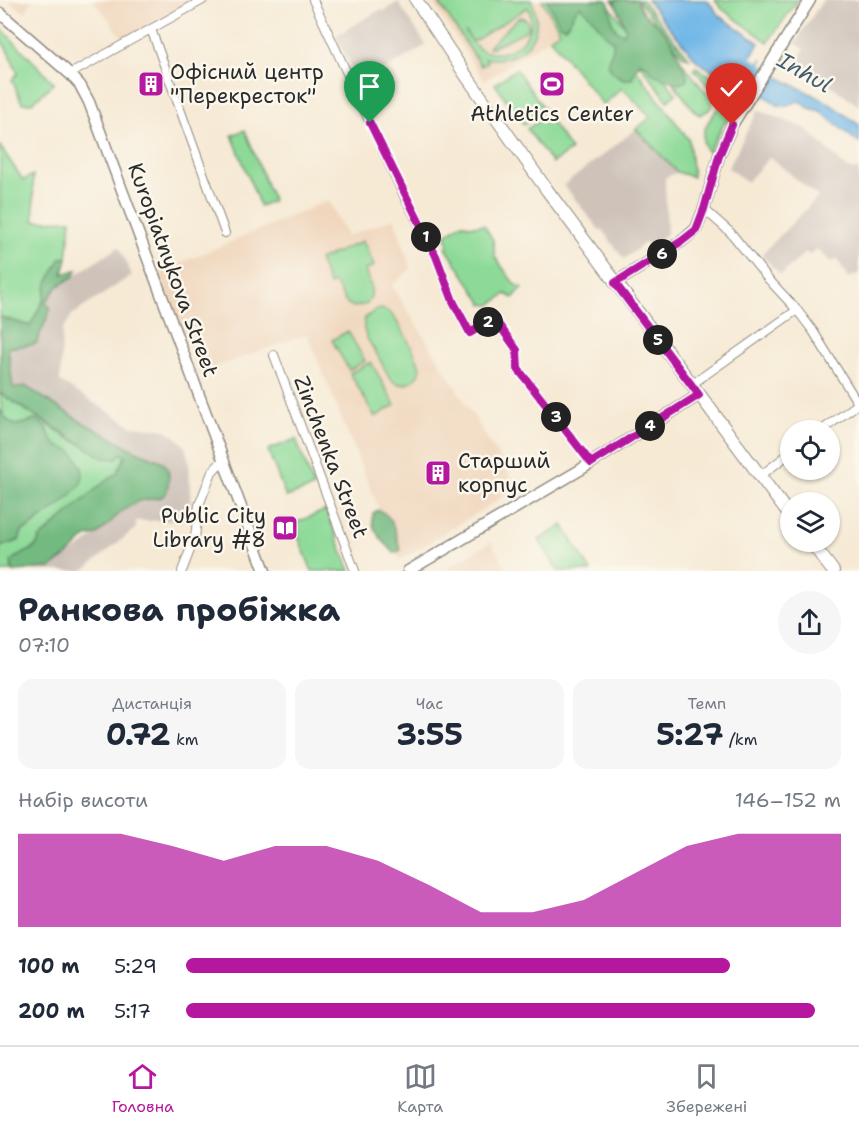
<!DOCTYPE html>
<html lang="uk">
<head>
<meta charset="utf-8">
<style>
	body { margin:0; font-family:"Shantell Sans",sans-serif; background:#f6f6f7; color:#1f2937; height:100vh; display:flex; flex-direction:column; font-size:22px; white-space:nowrap }
	* { box-sizing:border-box; margin:0 }
	p { font-size:20px; color:#747a83 }
	.icon { flex:none; width:33px; height:33px; fill:none; stroke:currentColor; stroke-width:2; stroke-linecap:round; stroke-linejoin:round }
	.map { position:relative; height:571px; overflow:hidden }
	.sheet { display:flex; flex-direction:column; background:#fff; flex:1 }
	.sheet>* { flex:none }
	.fabs { position:absolute; left:780px; top:420px; display:grid; gap:12px }
	.fabs a { display:grid; place-items:center; width:60px; height:60px; border-radius:50%; background:#fff; box-shadow:0 2px 4px #0004; font-size:30px }
	.pin { position:absolute; display:grid; place-items:center; width:51px; height:51px; color:#fff; margin:-62px -26px; border-radius:50% 50% 50% 0; rotate:-45deg; box-shadow:0 0 6px #0007 }
	.pin .icon { rotate:45deg }
	.km { position:absolute; width:30px; height:30px; margin:-15px; border-radius:50%; background:#222; color:#fff; font-size:16px; line-height:30px; text-align:center }
	.round { display:grid; place-items:center; flex:none; width:63px; height:63px; border-radius:32px; background:#f6f6f7 }
	.head { display:flex; align-items:center; justify-content:space-between; height:102px; padding:0 18px }
	h1 { font-size:33px; font-weight:700; line-height:45px }
	.metrics { display:grid; grid-template-columns:repeat(3,1fr); gap:9px; height:102px; padding:6px 18px }
	.metrics div { display:grid; align-content:center; border-radius:15px; background:#f6f6f7; text-align:center }
	.metrics b { font-size:30px; font-weight:700 }
	.metrics small { font-size:16px; font-weight:400 }
	.metrics p { font-size:16px }
	.chart { height:168px; padding:12px 18px }
	.chart p { display:flex; justify-content:space-between }
	.chart svg { width:100%; height:108px; margin-top:6px; fill:#b5179e; opacity:.7 }
	ul { padding:0 18px; list-style:none; font-size:20px }
	li { display:grid; grid-template-columns:96px 72px 1fr; align-items:center; height:45px }
	li i { height:15px; border-radius:8px; background:#b5179e }
	.dock { display:flex; justify-content:space-around; align-items:center; height:84px; border-top:2px solid #e0e1e3; background:#fff; font-size:16px; color:#747a83 }
	.dock a { display:grid; justify-items:center; gap:3px }
	.dock .on { color:#b5179e }
	.map>svg:first-child { display:block }
</style>
</head>
<body>
<div class="map">
<svg width="859" height="571" viewBox="0 0 859 571">
	<rect width="100%" height="100%" fill="#fbf7ec"/>
	<filter id="ink" filterUnits="userSpaceOnUse"><feTurbulence type="fractalNoise" baseFrequency=".0167" numOctaves="2"/><feDisplacementMap in="SourceGraphic" scale="12" xChannelSelector="R" yChannelSelector="G"/><feConvolveMatrix kernelMatrix="1 2 1 2 8 2 1 2 1" color-interpolation-filters="sRGB"/></filter>
	<filter id="wash" filterUnits="userSpaceOnUse"><feTurbulence type="fractalNoise" baseFrequency=".008" numOctaves="4" result="noise"/><feDisplacementMap in="SourceGraphic" scale="24" xChannelSelector="R" yChannelSelector="G"/><feGaussianBlur stdDeviation="1.35" result="paint"/><feColorMatrix in="noise" values="0 0 0 0 0 0 0 0 0 0 0 0 0 0 0 0 0 1.4 0 .05"/><feComposite in="paint" operator="in"/></filter>
	<g filter="url(#wash)">
		<rect width="100%" height="100%" fill="#f6ead5"/>
		<path fill="#f0d6bc" d="M8 0H32L25 13Z
			M93 0H190V1L124 39Z
			M431 0H542L560 31 484 81Z
			M329 200 347 236 394 218 411 269 392 285 518 488 400 560 307 334 199 373 159 272Z
			M491 542 508 571H451L448 567Z"/>
		<path fill="#cec2b9" d="M823 0H859V106L801 64 799 58 804 49 795 43Z
			M398 2 426 45 361 85 335 36 380 10 384 11Z
			M758 110 805 128 848 169 859 170V273L849 278 837 259 831 262 817 249 809 255 806 252 781 275 761 255 818 197 770 157 747 182 728 168Z
			M636 129 677 172 665 178 667 234 650 247 646 242 624 259 603 231H600L564 185Z
			M119 247 132 275 72 315 62 331 60 382 132 426 166 430 175 436 184 445 189 461 191 520 136 521V528L83 571H33L39 568H51L97 535 122 511 138 501 162 497 167 491 169 483 161 461 136 451 80 421 13 388 8 348 36 344 44 303 58 286Z"/>
		<path fill="#8dda98" stroke="#5c8262" stroke-width="1.5" fill-rule="evenodd" d="M437 0H531C548 34 522 65 485 58L488 62 481 66ZM528 7C543 39 497 70 473 43 470 39 467 34 465 31L473 42Z
			M542 0H584L689 140 693 177 677 172 636 129 651 117 622 88 603 105 550 38 560 31Z
			M591 0H605L676 94 668 101Z
			M612 0H632L711 99 712 105 709 110 700 115 695 112Z
			M638 0H642L689 58 683 56Z
			M715 0H798L768 42 722 9Z
			M521 17 527 20 529 27 527 30 489 49 488 47 518 18Z
			M0 27 54 83 32 103H22L12 80 18 73C11 61 9 49 0 39Z
			M696 67 732 90 730 92 715 95 694 69Z
			M516 69 545 110 524 125 495 84Z
			M732 94 740 97 708 152C692 134 719 106 732 94Z
			M547 116 571 150 552 163 527 129Z
			M245 130 273 201 260 206 232 135Z
			M0 146 23 180 33 175 34 221 71 220 67 258H61L47 284 44 301 30 326 0 317Z
			M462 223 470 226 484 225 493 240 495 257 515 285 522 288 513 298 506 294 490 305 483 304 446 248 448 244 446 235Z
			M363 241 374 266 365 270C369 282 376 292 367 304L354 307 346 303 335 283 329 285 319 260Z
			M376 310C380 309 385 309 389 312 396 317 420 360 420 369 418 382 402 389 392 380 386 374 382 363 378 356 371 344 360 332 365 318Z
			M348 331 365 361 349 370 332 340Z
			M371 362 395 405 375 417 350 373Z
			M0 393 68 438 116 459 121 453 125 457 117 473 40 538C37 549 24 554 14 558L11 568 13 571H0V547L19 541 22 531 31 527 81 482 59 448 52 442 47 428 26 423 20 426C2 422 0 409 0 393Z
			M296 439 314 487 286 497 268 450Z
			M326 510 350 571H312L293 524Z
			M563 525 591 571H558L539 540Z"/>
		<path fill="#72ba80" stroke="#4e7256" stroke-width="1.5" d="M547 0H607C614 12 607 27 623 34L626 29 614 0H637C644 19 648 15 661 28 671 38 677 50 682 64 685 70 688 74 687 81L679 84 653 74 647 66 640 63 635 70 632 79C625 80 620 79 615 74 598 59 619 52 612 40 610 38 607 36 605 34 597 24 590 14 580 6 573 12 572 20 565 27L560 25Z
			M61 258H67L63 274 77 270 73 277 58 286 45 303 51 308 36 344 8 348 13 388 25 386 80 421 136 451 161 461 167 467 169 475 167 491 162 497 138 501 122 511 97 535 86 537 68 555 50 568C38 567 26 571 13 571L11 562C19 552 36 553 40 538L98 487 117 473 125 457 121 453 116 459 103 458 0 393V317L30 326 43 301 47 284Z
			M0 409C11 430 15 426 35 420 55 427 44 447 69 449 77 457 87 470 81 483 74 496 35 524 22 531L19 540 0 547Z
			M378 510C395 516 395 536 401 550L394 553C383 540 370 532 373 513Z"/>
		<path fill="#71b7e8" stroke="#4e718a" stroke-width="1.5" d="M647 0H707L720 16 759 43 734 84 698 62Z
			M762 59 774 75 827 102 859 125V143L820 111 809 108 799 101 784 106 778 105 746 83Z"/>
		<path fill="#f6ead5" d="M765 57 774 71 759 96 745 87Z"/>
		<g fill="none" stroke-linecap="round" stroke-linejoin="round">
			<path stroke="#71b7e8" stroke-width="15" d="M730 52 772 80"/>
		</g>
	</g>
	<g filter="url(#ink)">
		<g fill="none" stroke-linecap="round" stroke-linejoin="round">
			<g stroke="#908a80" stroke-width="10">
				<path id="street" d="M313 0 404 196 436 256 453 301 470 333 494 318 517 350 518 369 591 463
					M151 29 225 233
					M70 74 203 0
					M704 209 731 233 768 279
					M771 282 797 310 813 331 859 405
					M274 355 355 571
					M691 385 797 310
					M822 430 858 404
					M759 477 790 453
					M182 571 195 537 199 505 212 472 222 461"/>
			</g>
			<g stroke="#908a80" stroke-width="13">
				<path id="secondary" d="M0 13 70 74 80 85 89 102 265 571
					M615 283 682 241 696 229 704 209 719 156 732 125 810 0
					M408 571 580 470 699 395"/>
			</g>
			<g stroke="#908a80" stroke-width="14">
				<path id="primary" d="M416 0 465 74 547 190 790 516
					M811 542 833 571"/>
			</g>
			<use href="#street" stroke="#fff" stroke-width="8"/>
			<use href="#secondary" stroke="#fff" stroke-width="10"/>
			<use href="#primary" stroke="#fff" stroke-width="12"/>
		</g>
	</g>
	<g fill="none" stroke-linecap="round" stroke-linejoin="round" filter="url(#ink)">
		<g stroke="#fff" stroke-width="12">
			<path id="route" d="M370 123 436 256 453 301 470 333 494 318 517 350 518 369 591 463 699 395 615 283 682 241 696 230 704 209 719 156 732 125"/>
		</g>
		<use href="#route" stroke="#b5179e" stroke-width="8"/>
	</g>
	<defs>
		<g id="building-square" transform="scale(1.35)"><rect x="-9" y="-9" width="18" height="18" rx="4" fill="#b5179e" stroke="#fbf7ec"/><path d="M-4-6H4V6H1V3H-1V6H-4ZM-2.5-4.3h1.7v1.8h-1.7ZM.8-4.3h1.7v1.8H.8ZM-2.5-1h1.7V.8h-1.7ZM.8-1h1.7V.8H.8Z" fill="#fff"/></g>
		<g id="stadium-square" transform="scale(1.35)"><rect x="-9" y="-9" width="18" height="18" rx="4" fill="#b5179e" stroke="#fbf7ec"/><path d="M0-5a6.5 5 0 1 0 0 10a6.5 5 0 1 0 0-10ZM-3.5-1.8h7v3.6h-7Z" fill="#fff"/></g>
		<g id="library-square" transform="scale(1.35)"><rect x="-9" y="-9" width="18" height="18" rx="4" fill="#b5179e" stroke="#fbf7ec"/><path d="M-6-4Q-3-5.5-.7-3.5V5Q-3 3-6 4ZM6-4Q3-5.5 .7-3.5V5Q3 3 6 4Z" fill="#fff"/></g>
	</defs>
	<g fill-rule="evenodd">
		<use href="#building-square" x="151" y="84"/>
		<use href="#stadium-square" x="552" y="84"/>
		<use href="#building-square" x="438" y="473"/>
		<use href="#library-square" x="285" y="528"/>
	</g>
	<g text-anchor="middle" stroke-width="5" stroke-linejoin="round" paint-order="stroke">
		<g font-size="21" fill="#2b2b2b" stroke="#fbf7ec" text-anchor="start">
			<text x="170" y="79">Офісний центр<tspan x="170" dy="24">"Перекресток"</tspan></text>
			<text x="552" y="121" text-anchor="middle">Athletics Center</text>
			<text x="458" y="468">Старший<tspan x="458" dy="24">корпус</tspan></text>
			<text x="266" y="523" text-anchor="end">Public City<tspan x="266" dy="24">Library #8</tspan></text>
		</g>
		<g font-size="21" fill="#2b2b2b" stroke="#fbf7ec">
			<text transform="translate(173 270) rotate(70)" y="7">Kuropiatnykova Street</text>
			<text transform="translate(331 457) rotate(69)" y="7">Zinchenka Street</text>
		</g>
		<g font-size="22" font-style="italic" fill="#445c6d" stroke="#fbf7ec">
			<text transform="translate(805 72) rotate(30)" y="8">Inhul</text>
		</g>
	</g>
</svg>
<div class="fabs">
<a><svg class="icon" aria-label="locate" viewBox="0 0 24 24"><circle cx="12" cy="12" r="6"/><path d="M12 2v4M12 18v4M2 12h4M18 12h4"/></svg></a>
<a><svg class="icon" aria-label="layers" viewBox="0 0 24 24"><path d="M12 4l9 5-9 5-9-5zM3 14l9 5 9-5"/></svg></a>
</div>
<div class="pin" style="left:370px;top:123px;background:#1e9e55"><svg class="icon" aria-label="arrive" viewBox="0 0 24 24"><path d="M6 21V4h12l-3 4 3 4H6"/></svg></div>
<div class="pin" style="left:732px;top:125px;background:#d93025"><svg class="icon" aria-label="check" viewBox="0 0 24 24"><path d="M5 12l5 5 9-10"/></svg></div>
<b class="km" style="left:426px;top:237px">1</b>
<b class="km" style="left:488px;top:322px">2</b>
<b class="km" style="left:556px;top:417px">3</b>
<b class="km" style="left:650px;top:426px">4</b>
<b class="km" style="left:658px;top:340px">5</b>
<b class="km" style="left:662px;top:254px">6</b>
</div>
<section class="sheet">
<div class="head"><div><h1>Ранкова пробіжка</h1><p>07:10</p></div><a class="round"><svg class="icon" aria-label="share" viewBox="0 0 24 24"><path d="M12 15V3M7 8l5-5 5 5M5 13v7h14v-7"/></svg></a></div>
<div class="metrics">
<div><p>Дистанція</p><b>0.72<small> km</small></b></div>
<div><p>Час</p><b>3:55</b></div>
<div><p>Темп</p><b>5:27<small> /km</small></b></div>
</div>
<div class="chart"><p><span>Набір висоти</span>146–152 m</p>
<svg viewBox="0 0 160 44" preserveAspectRatio="none"><path d="M0 44V6L10 6L20 6L30 11L40 17L50 11L60 11L70 17L80 27L90 38L100 38L110 33L120 22L130 11L140 6L150 6L160 6V44z"/></svg>
</div>
<ul>
<li><b>100 m</b>5:29<i style="width:83%"></i></li>
<li><b>200 m</b>5:17<i style="width:96%"></i></li>
</ul>
</section>
<nav class="dock">
<a class="on"><svg class="icon" aria-label="home" viewBox="0 0 24 24"><path d="M3 11l9-7 9 7M6 9v11h12V9"/></svg>Головна</a>
<a><svg class="icon" aria-label="map" viewBox="0 0 24 24"><path d="M3 6l6-2 6 2 6-2v14l-6 2-6-2-6 2zM9 4v14M15 6v14"/></svg>Карта</a>
<a><svg class="icon" aria-label="saved" viewBox="0 0 24 24"><path d="M7 4h10v16l-5-4-5 4z"/></svg>Збережені</a>
</nav>
</body>
</html>
